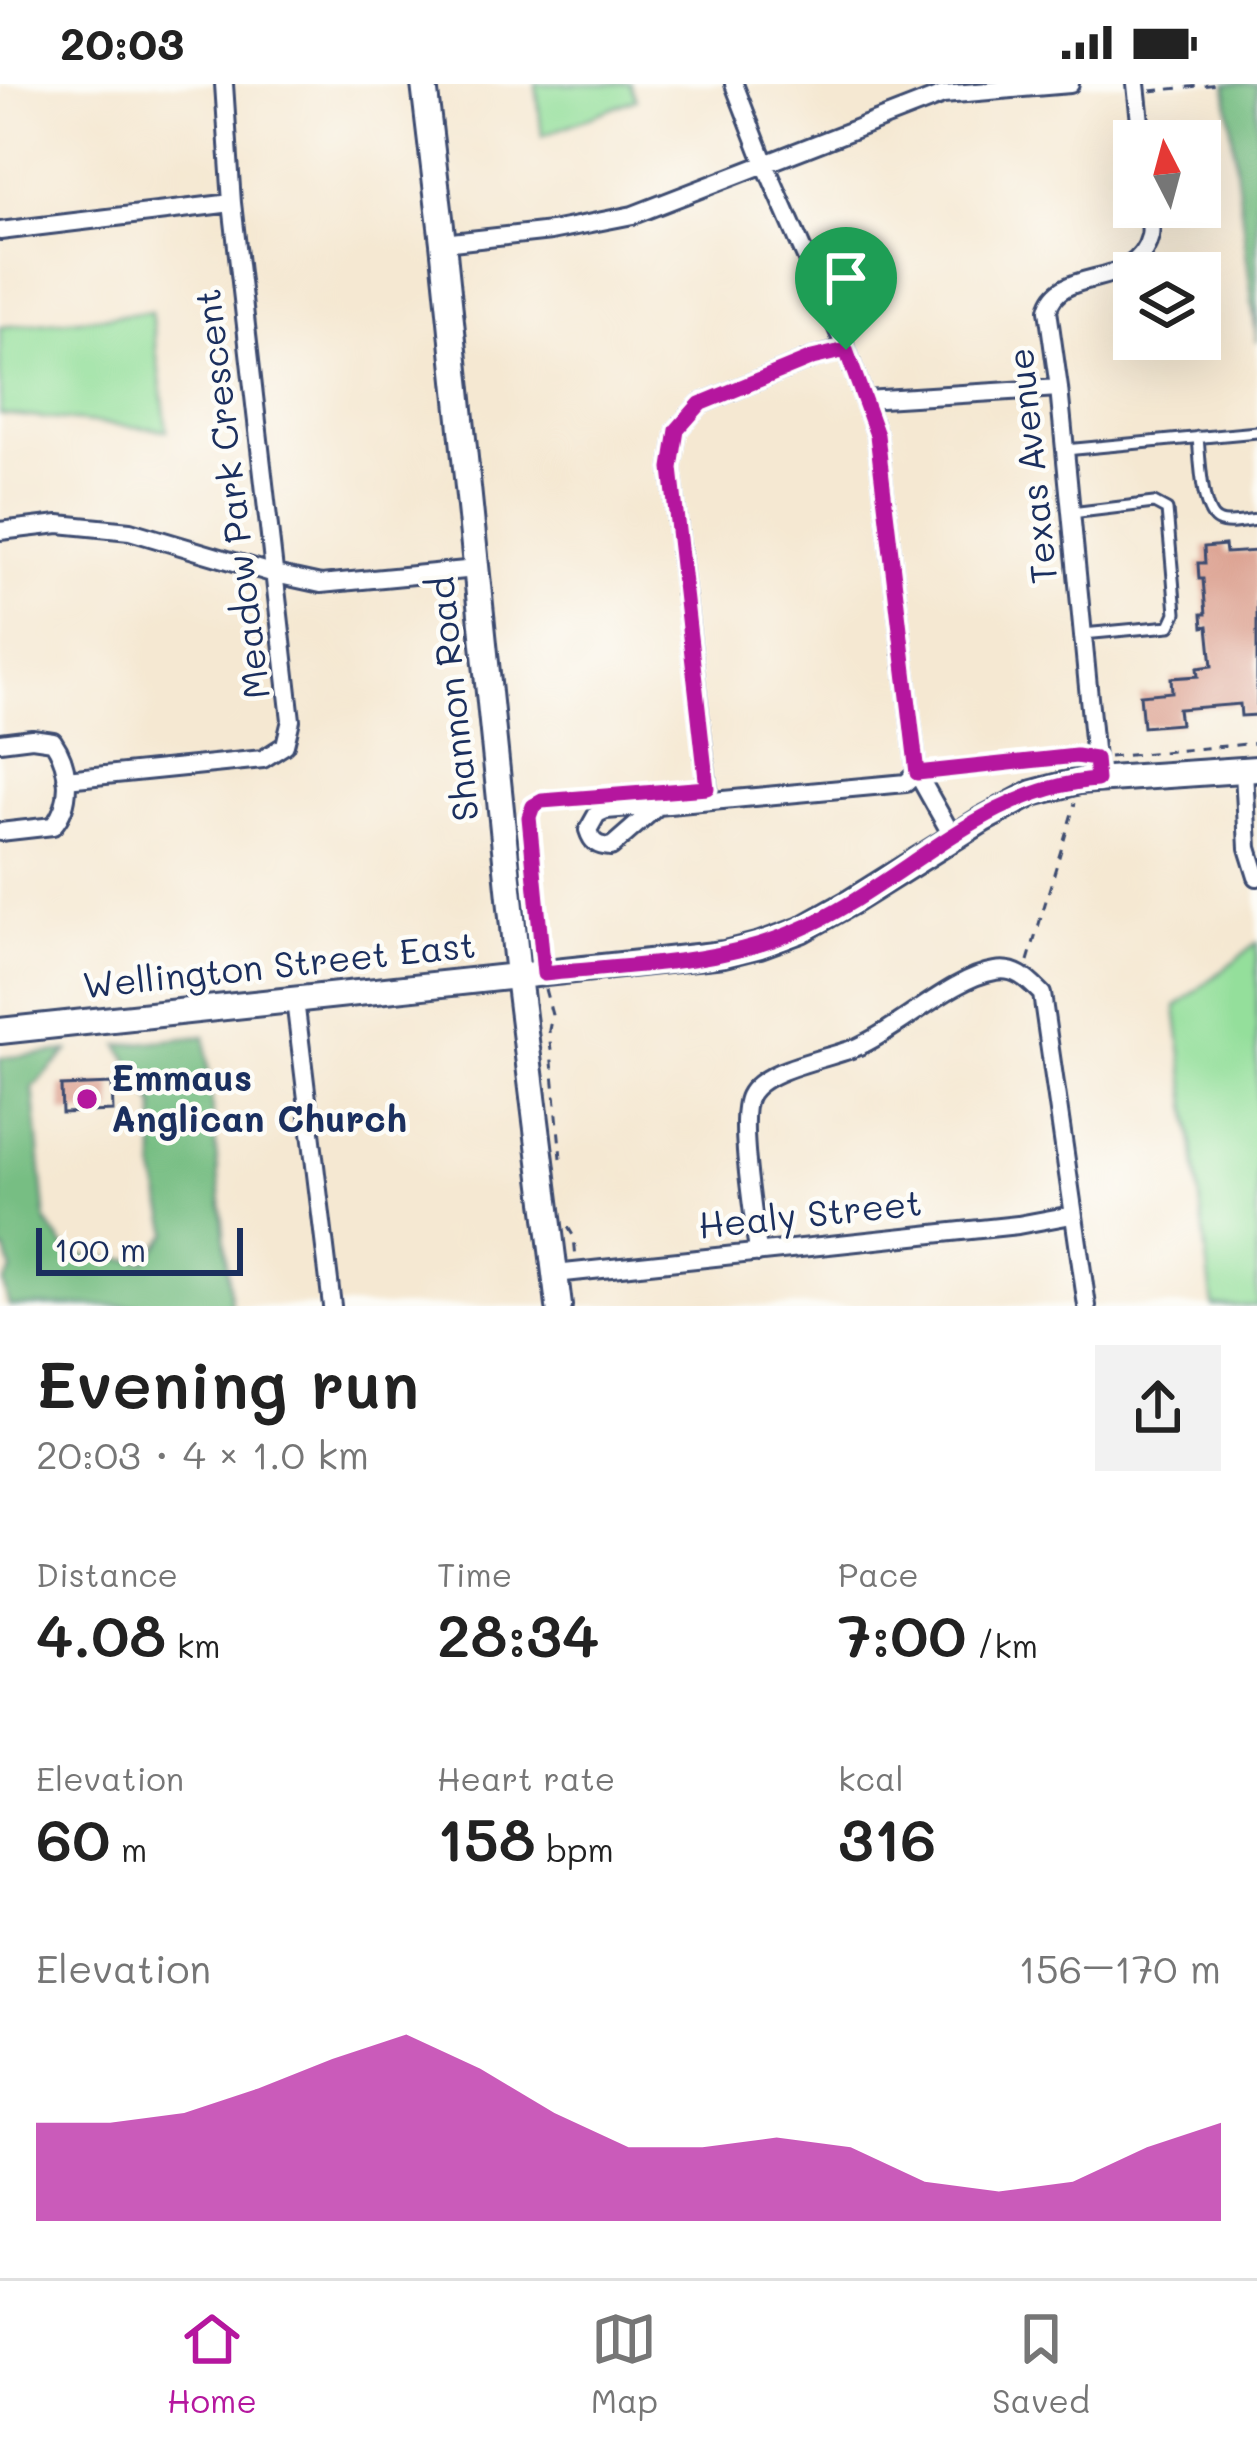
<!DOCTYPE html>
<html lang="en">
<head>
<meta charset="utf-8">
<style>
	body { margin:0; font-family:Mali,sans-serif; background:#f2f2f2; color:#222; height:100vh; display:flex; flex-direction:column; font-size:45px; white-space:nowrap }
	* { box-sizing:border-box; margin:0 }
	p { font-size:39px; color:#767676 }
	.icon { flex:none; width:66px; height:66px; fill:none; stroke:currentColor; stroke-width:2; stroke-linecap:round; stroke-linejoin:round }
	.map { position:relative; height:1222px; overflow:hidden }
	.drawer { display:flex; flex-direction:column; background:#fff; flex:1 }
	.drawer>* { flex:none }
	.needle { width:78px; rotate:354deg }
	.buttons { position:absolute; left:1113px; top:36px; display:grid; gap:24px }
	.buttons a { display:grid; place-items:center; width:108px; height:108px; border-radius:0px; background:#fff; box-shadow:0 12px 48px #0002; font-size:60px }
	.scale { position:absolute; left:36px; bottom:30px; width:207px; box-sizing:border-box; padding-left:12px; border:6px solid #1b2f5e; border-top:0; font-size:33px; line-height:42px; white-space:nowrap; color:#1b2f5e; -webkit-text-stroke:9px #fdfcf7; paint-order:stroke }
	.pin { position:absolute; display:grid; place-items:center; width:102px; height:102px; color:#fff; margin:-123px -51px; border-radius:50% 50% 50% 0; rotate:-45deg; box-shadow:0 0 12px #0007 }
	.pin .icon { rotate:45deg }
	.round { display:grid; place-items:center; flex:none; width:126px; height:126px; border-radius:0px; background:#f2f2f2 }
	.head { display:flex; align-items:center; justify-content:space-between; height:204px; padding:0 36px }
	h1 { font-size:66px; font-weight:600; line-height:90px }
	.metrics { display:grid; grid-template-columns:repeat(3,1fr); gap:18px; height:204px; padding:12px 36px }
	.metrics div { display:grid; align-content:center }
	.metrics b { font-size:60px; font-weight:600 }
	.metrics small { font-size:33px; font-weight:400 }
	.metrics p { font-size:33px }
	.chart { height:336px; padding:24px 36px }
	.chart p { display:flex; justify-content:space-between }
	.chart svg { width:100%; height:216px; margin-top:12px; fill:#b5179e; opacity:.7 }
	.status { display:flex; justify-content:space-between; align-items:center; height:84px; padding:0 60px; background:#fff; direction:ltr }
	.status svg { height:33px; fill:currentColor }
	.dock { display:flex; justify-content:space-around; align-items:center; height:168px; border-top:3px solid #e0e0e0; background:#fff; font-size:33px; color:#767676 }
	.dock a { display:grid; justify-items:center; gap:6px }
	.dock .selected { color:#b5179e }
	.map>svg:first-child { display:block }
</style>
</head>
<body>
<div class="status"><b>20:03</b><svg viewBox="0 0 49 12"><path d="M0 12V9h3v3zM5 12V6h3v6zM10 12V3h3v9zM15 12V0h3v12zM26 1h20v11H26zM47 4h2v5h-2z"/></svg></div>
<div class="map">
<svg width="1257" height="1222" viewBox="0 0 1257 1222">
	<rect width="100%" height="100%" fill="#fdfcf7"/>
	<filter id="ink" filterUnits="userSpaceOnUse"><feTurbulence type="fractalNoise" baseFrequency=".00833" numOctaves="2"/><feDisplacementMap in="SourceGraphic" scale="24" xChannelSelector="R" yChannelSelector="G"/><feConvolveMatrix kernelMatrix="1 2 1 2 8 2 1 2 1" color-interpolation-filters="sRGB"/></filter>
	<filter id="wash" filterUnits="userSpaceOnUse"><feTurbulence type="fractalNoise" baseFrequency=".004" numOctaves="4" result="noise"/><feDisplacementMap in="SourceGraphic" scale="48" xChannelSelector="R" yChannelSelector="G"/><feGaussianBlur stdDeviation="2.7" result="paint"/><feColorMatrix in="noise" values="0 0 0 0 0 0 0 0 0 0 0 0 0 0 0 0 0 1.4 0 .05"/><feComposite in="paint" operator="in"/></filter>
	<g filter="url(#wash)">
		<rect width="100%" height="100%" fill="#f5e8d2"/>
		<path fill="#94df9b" stroke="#58877c" stroke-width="3" d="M536 0H630L636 15 542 52Z
			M151 228 167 346 0 330V243Z
			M1257 859V1222H1213L1176 923Z"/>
		<path fill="#77be83" stroke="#497670" stroke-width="3" d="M1226 0H1257V258Z
			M205 952 231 1222H9L3 1199 12 1187 6 1167 0 1165V974L68 967 33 1004 46 1138 71 1171 145 1177 169 1149 155 1088V1022L119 961Z"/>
		<g id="blocks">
			<path fill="#d89684" d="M1225 461 1226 469 1257 467V631L1241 632 1240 620 1178 625 1180 640 1143 643 1140 611 1172 608 1171 594 1198 592 1197 584 1212 582 1208 542 1203 543 1202 530H1206L1203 495H1199L1198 479H1205L1204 463Z
				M112 1000 113 1027 62 1029 61 1002Z"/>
		</g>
	</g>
	<g filter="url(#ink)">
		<use href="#blocks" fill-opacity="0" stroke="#3c4b6f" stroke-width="3"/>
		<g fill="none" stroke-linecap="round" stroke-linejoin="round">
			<g stroke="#3c4b6f" stroke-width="15">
				<path id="lane" d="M1198 353C1200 372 1201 430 1218 437 1228 442 1246 437 1257 436
					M1065 366 1257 348
					M1071 429 1154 419 1167 426 1176 529 1170 542 1083 550"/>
			</g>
			<g stroke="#3c4b6f" stroke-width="22">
				<path id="street" d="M734 0 765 80 846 265 877 351 917 689 953 753
					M1136 0 1142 57
					M0 147 232 119
					M443 159 551 147 633 131 943 11 1070 0
					M865 316 1059 304
					M0 447 59 440 130 447 275 490 321 500 476 485
					M0 658 32 654 53 657C70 682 73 719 53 742L0 748
					M1244 687 1248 764 1257 793
					M66 695 263 675 285 661 291 636 232 119 224 0
					M1097 696 1059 304 1048 226C1059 180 1136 209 1150 152 1152 144 1149 132 1148 123
					M709 716 671 384 677 346 700 320 812 274 846 265
					M658 722 606 726 597 730 588 746C592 759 597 762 611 763L658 722 906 699 917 689
					M295 916 332 1222
					M758 1169C755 1138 737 1036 749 1012 763 984 829 975 857 963 898 946 953 893 995 887 1016 883 1028 896 1042 910L1087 1222
					M555 1190 1018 1141 1072 1131"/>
			</g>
			<g stroke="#3c4b6f" stroke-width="30">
				<path id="secondary" d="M424 0 443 159 518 892 559 1222
					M0 947 724 870 760 861 801 846 851 818 982 736 1033 709 1079 697 1257 685"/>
			</g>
			<path stroke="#3c4b6f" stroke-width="3" stroke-dasharray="9 9" stroke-linecap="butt" d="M1151 7 1218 0
				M1109 673 1257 659
				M937 687 1082 673
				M542 872 528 733 533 722 542 717 598 712
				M1028 877 1075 719
				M545 905 552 931 549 946 561 1074
				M568 1143 574 1153 576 1174"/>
			<use href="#lane" stroke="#fff" stroke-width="9"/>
			<use href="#street" stroke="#fff" stroke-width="16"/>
			<use href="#secondary" stroke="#fff" stroke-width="24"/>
		</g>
	</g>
	<g fill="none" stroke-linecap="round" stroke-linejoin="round" filter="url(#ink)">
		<g stroke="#fff" stroke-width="24">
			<path id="route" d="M846 266 877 351 917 689 1076 672 1095 675 1097 696C982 704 899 804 796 847 718 881 628 881 544 890L529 733 533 722 542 717 707 704 671 384 677 346 700 320 812 274Z"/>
		</g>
		<use href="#route" stroke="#b5179e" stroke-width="15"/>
	</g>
	<circle fill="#b5179e" stroke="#fdfcf7" stroke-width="4.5" cx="87" cy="1015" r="12"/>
	<g text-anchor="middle" stroke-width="9" stroke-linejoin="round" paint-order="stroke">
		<g font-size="36" fill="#1b2f5e" stroke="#fdfcf7">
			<text transform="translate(1032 382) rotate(-96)" y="13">Texas Avenue</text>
			<text transform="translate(232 410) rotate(-97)" y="13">Meadow Park Crescent</text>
			<text transform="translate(453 615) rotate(-96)" y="13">Shannon Road</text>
			<text transform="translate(279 881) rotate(-6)" y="13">Wellington Street East</text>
			<text transform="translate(810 1130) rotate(-6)" y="13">Healy Street</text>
		</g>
		<g font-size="36" font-weight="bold" fill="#1b2f5e" stroke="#fdfcf7" text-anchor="start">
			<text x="111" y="1007">Emmaus<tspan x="111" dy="41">Anglican Church</tspan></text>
		</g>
	</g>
</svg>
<div class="buttons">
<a><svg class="needle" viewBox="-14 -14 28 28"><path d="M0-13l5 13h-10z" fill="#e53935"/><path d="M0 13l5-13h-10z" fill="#767676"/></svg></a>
<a><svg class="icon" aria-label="layers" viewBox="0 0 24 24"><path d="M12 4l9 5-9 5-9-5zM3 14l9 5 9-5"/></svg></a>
</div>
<div class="scale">100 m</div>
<div class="pin" style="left:846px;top:266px;background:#1e9e55"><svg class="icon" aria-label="arrive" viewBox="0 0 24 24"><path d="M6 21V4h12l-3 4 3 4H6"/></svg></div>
</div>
<section class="drawer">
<div class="head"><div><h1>Evening run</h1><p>20:03 · 4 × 1.0 km</p></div><a class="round"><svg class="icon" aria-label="share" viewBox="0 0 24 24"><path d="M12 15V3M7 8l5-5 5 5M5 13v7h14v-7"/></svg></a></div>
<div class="metrics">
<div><p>Distance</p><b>4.08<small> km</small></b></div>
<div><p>Time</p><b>28:34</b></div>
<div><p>Pace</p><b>7:00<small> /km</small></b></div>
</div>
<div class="metrics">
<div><p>Elevation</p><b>60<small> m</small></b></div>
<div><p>Heart rate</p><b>158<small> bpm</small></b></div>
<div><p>kcal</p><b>316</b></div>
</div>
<div class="chart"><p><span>Elevation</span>156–170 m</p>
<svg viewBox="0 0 160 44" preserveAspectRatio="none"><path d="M0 44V24L10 24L20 22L30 17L40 11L50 6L60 13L70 22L80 29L90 29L100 27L110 29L120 36L130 38L140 36L150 29L160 24V44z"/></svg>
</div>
</section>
<nav class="dock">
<a class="selected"><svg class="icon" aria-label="home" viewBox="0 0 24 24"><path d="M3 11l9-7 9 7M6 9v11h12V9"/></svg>Home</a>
<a><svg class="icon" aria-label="map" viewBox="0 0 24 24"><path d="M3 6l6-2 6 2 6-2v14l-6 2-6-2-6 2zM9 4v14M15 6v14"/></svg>Map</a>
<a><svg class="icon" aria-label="saved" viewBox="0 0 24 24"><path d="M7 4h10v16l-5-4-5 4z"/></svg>Saved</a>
</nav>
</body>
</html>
